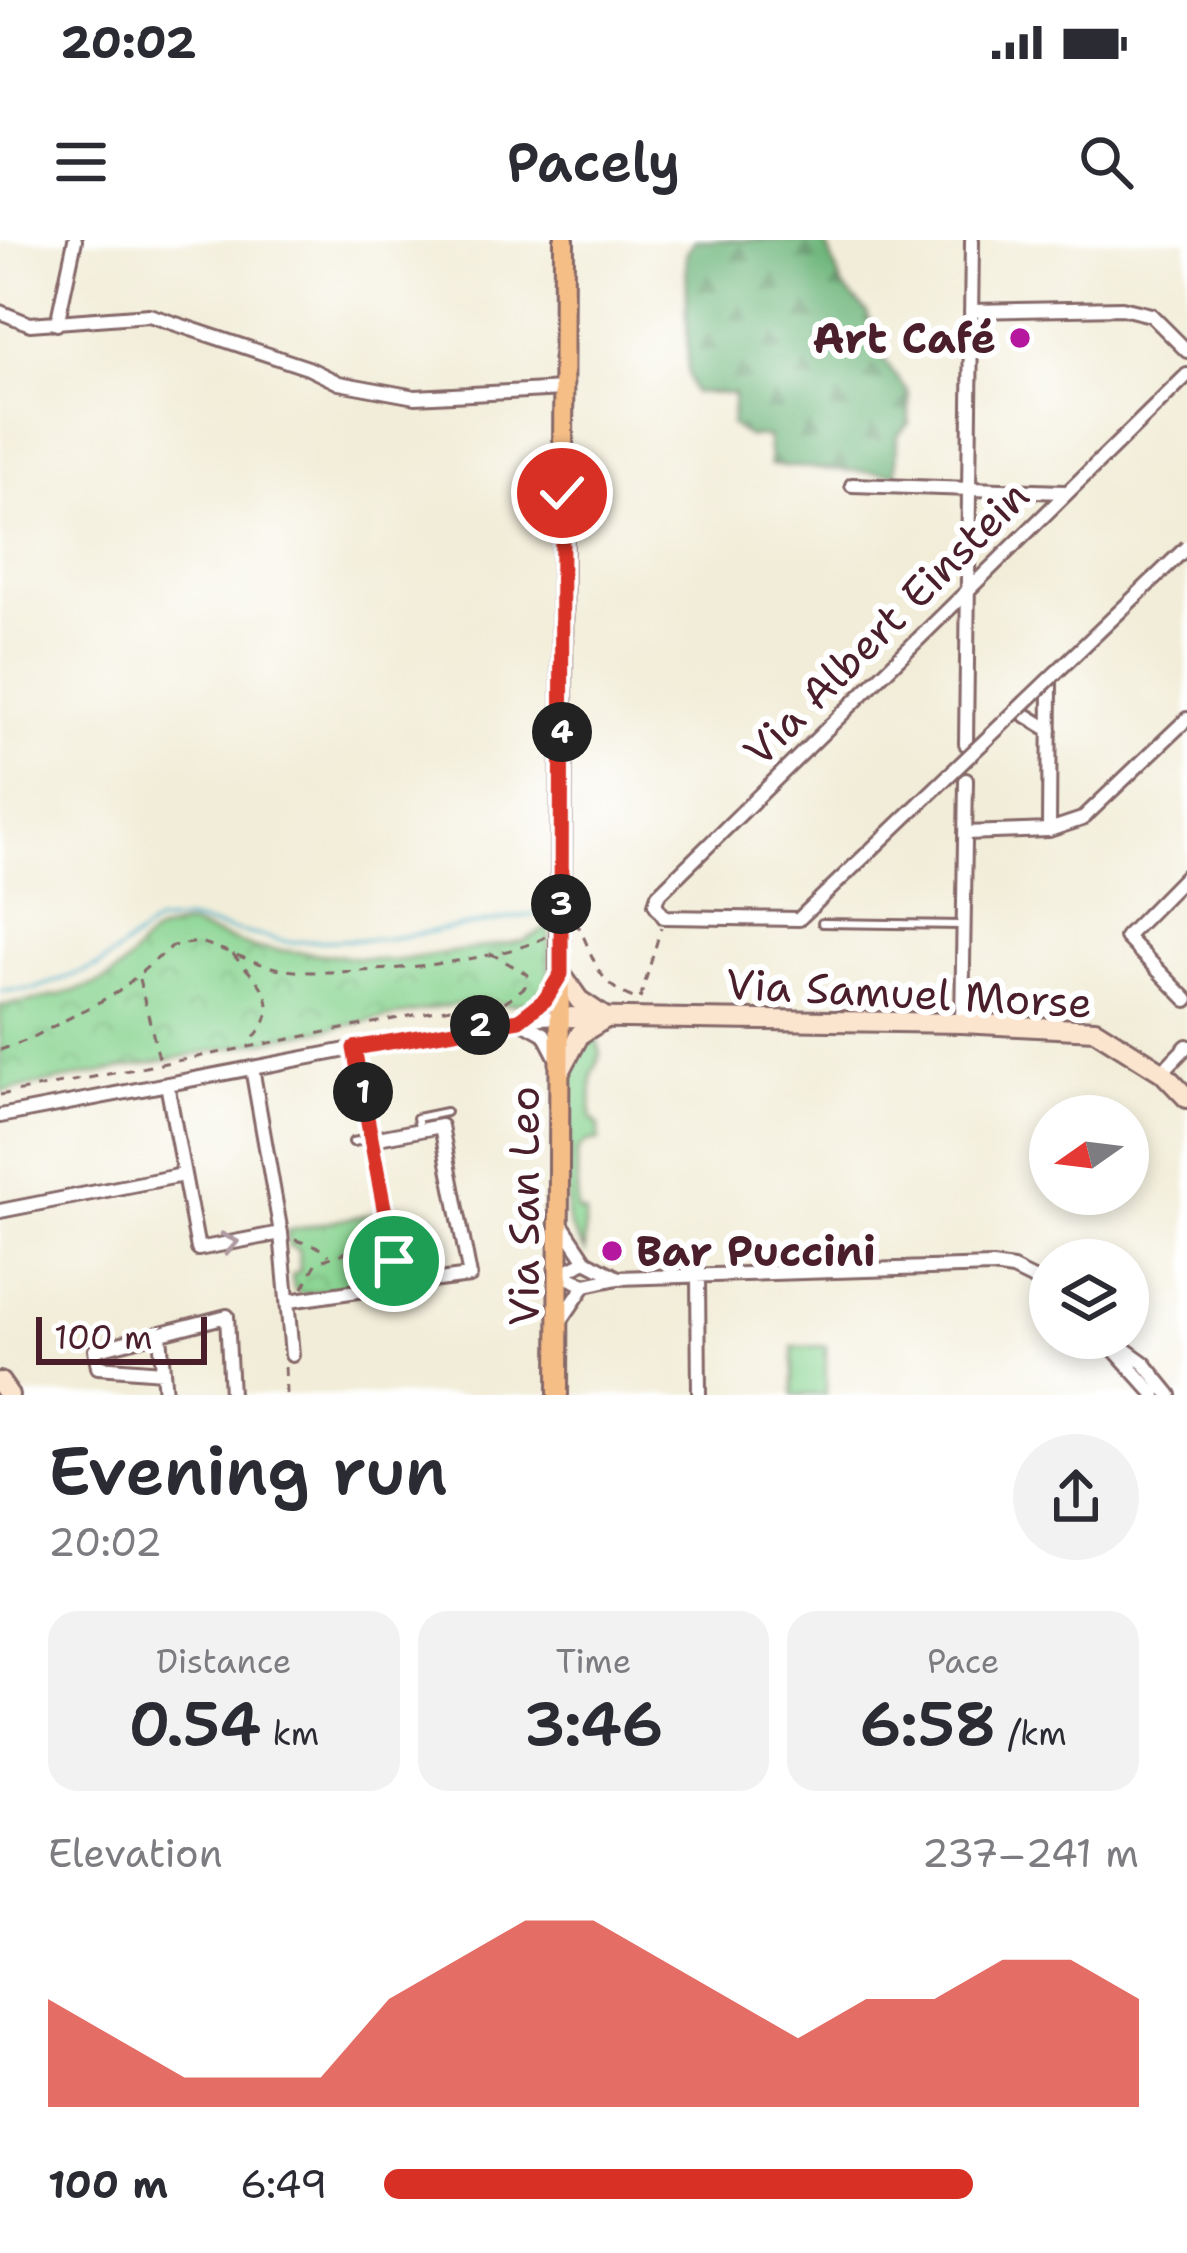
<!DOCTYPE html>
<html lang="en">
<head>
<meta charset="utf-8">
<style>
	body { margin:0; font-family:"Shantell Sans",sans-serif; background:#f2f2f3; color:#2b2b33; height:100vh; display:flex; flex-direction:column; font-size:45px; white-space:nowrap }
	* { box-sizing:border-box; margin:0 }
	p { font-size:39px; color:#7c7c81 }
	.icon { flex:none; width:66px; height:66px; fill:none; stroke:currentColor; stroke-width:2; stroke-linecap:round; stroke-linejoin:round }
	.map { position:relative; height:1155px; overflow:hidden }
	.panel { display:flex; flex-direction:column; background:#fff; flex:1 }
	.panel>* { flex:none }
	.needle { width:78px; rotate:256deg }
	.buttons { position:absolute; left:1029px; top:855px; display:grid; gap:24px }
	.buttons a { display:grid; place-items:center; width:120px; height:120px; border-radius:50%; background:#fff; box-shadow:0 6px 18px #0003; font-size:60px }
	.scale { position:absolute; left:36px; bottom:30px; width:171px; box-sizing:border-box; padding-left:12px; border:6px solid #4a1f2b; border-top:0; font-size:33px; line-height:42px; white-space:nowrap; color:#4a1f2b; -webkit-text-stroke:9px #fff; paint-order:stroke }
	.pin { position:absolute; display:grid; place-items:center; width:102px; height:102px; color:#fff; margin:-51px; border:6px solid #fff; border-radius:50%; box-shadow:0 3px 12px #0007 }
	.km { position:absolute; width:60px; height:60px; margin:-30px; border-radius:50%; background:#222; color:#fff; font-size:33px; line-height:60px; text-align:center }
	.round { display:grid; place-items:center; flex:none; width:126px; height:126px; border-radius:63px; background:#f2f2f3 }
	.headline { display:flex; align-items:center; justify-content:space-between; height:204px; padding:0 48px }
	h1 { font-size:66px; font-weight:600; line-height:90px }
	.figures { display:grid; grid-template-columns:repeat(3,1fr); gap:18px; height:204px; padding:12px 48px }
	.figures div { display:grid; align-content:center; border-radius:30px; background:#f2f2f3; text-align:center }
	.figures b { font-size:60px; font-weight:600 }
	.figures small { font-size:33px; font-weight:400 }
	.figures p { font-size:33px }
	.chart { height:336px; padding:24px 48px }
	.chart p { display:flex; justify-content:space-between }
	.chart svg { width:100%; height:216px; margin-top:12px; fill:#d93025; opacity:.7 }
	ul { padding:0 48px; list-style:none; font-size:39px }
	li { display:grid; grid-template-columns:192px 144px 1fr; align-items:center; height:90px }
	li i { height:30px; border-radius:15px; background:#d93025 }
	.status { display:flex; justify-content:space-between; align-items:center; height:84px; padding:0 60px; background:#fff; direction:ltr }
	.status svg { height:33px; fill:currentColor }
	header { display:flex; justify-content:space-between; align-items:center; height:156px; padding:0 48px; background:#fff; font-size:54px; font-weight:600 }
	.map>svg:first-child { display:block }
</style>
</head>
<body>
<div class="status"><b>20:02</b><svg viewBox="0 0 49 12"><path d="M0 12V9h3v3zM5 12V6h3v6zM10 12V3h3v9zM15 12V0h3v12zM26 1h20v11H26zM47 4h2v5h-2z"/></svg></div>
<header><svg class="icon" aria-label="menu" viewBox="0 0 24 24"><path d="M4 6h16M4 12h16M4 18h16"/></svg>Pacely<svg class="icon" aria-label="search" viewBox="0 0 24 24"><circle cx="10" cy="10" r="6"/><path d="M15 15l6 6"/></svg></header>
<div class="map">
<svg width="1187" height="1155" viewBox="0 0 1187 1155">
	<defs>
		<pattern id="forest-firs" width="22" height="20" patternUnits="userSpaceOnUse" patternTransform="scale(3)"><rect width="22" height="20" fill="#6eb67b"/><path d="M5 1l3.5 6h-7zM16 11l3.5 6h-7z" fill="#5c9365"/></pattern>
		<pattern id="park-crowns" width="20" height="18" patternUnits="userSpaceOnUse" patternTransform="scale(3)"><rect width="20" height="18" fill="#89d491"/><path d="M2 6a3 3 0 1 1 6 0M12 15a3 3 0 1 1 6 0" fill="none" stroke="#78b67d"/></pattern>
	</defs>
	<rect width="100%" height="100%" fill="#fff"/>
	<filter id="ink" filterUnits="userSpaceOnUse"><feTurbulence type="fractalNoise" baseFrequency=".00833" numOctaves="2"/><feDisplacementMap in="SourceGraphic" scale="24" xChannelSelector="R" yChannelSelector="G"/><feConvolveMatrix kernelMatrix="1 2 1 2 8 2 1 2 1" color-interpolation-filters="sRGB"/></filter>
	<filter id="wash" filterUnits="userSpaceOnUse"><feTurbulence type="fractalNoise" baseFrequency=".004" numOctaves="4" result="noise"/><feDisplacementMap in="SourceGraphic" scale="48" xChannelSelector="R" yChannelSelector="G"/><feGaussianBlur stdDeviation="2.7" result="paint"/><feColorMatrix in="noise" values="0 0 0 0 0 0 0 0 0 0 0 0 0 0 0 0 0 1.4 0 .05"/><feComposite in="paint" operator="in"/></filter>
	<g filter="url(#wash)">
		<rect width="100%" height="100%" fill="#f2edd8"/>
		<path fill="url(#forest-firs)" stroke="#5c6a53" stroke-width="3" d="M694 0H825L842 46 867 72 883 118 909 154V183L897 196 896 234 770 225 768 197 747 196 731 185 734 154 694 153 688 134 686 14Z"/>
		<path fill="url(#park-crowns)" stroke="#6a7a5e" stroke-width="3" d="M188 685 254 708 394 721 524 701 549 687V741L529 762 508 765 484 759 0 852V766C25 763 92 750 112 736 147 712 134 691 188 685Z
			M374 973 382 996 375 999 379 1022H387L386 1041 302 1054 294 1049 292 1035 300 1031 298 1010 289 1006 287 991Z"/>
		<path fill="#89d491" stroke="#6a7a5e" stroke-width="3" d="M594 790 601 814 592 834 591 877 599 886V900L587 902 577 911V971L585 973V1011L570 987 567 975 570 826 575 813Z
			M826 1106V1155H793V1107Z"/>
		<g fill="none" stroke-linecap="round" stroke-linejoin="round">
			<path stroke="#4bb1c9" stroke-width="3" d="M0 751 34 749 99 726 156 683 186 680 288 702 387 699 538 674"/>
		</g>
	</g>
	<g filter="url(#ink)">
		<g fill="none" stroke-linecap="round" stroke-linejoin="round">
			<g stroke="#856768" stroke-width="12">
				<path id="lane" d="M822 683 962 685
					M420 890 417 878 446 872
					M353 902 369 899"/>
			</g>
			<g stroke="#856768" stroke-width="18">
				<path id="street" d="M971 71 1122 68 1151 75 1187 111
					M0 72 30 84 149 75 308 128 339 143 415 157 563 149
					M57 84 75 0
					M852 245 1064 252
					M1019 471 1050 490
					M966 504 972 0
					M1049 590 1050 440
					M965 593 1049 590 1082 579 1187 479
					M1187 635 1126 697 1187 760
					M799 679 664 677 655 664 658 655 1187 135
					M556 741 545 760 519 780 544 794 557 819
					M962 783 966 540
					M252 828 281 993 292 1115
					M1162 832 1187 806
					M167 844 198 1009 281 993
					M0 876 504 780 560 777
					M373 899 441 886 470 1036 399 1045
					M0 971 183 935
					M560 982 586 1021
					M560 1034 586 1021 618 1038 992 1026 1013 1029 1050 1047
					M560 1034 585 1045 618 1038
					M698 1038 699 1155
					M289 1061 399 1045 354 809
					M562 1079 585 1045
					M160 1095 165 1155
					M1109 1098 1144 1123 1170 1155
					M1109 1104 1155 1155
					M163 1132 98 1127 95 1110 227 1076 231 1155"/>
			</g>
			<g stroke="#856768" stroke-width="24">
				<path id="secondary" d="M560 777 962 783 1095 790 1162 832 1187 858
					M560 832 580 794 606 778 579 760 561 734
					M0 1142 9 1155"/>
			</g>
			<g stroke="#856768" stroke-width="24">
				<path id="primary" d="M561 667 564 0
					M558 1155 560 700"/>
			</g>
			<path stroke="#856768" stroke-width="3" stroke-dasharray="9 9" stroke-linecap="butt" d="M573 683 579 687C596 722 598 748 640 760
				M490 713 527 734 525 747 502 764
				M233 714C247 733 278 752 265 781 261 790 253 797 249 806
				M139 739 160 822
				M640 759 661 688
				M0 810 28 800 118 752 172 706 200 702C226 710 253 723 280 729 331 739 501 723 545 697
				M0 855 487 761 510 768
				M295 1000 316 1006 329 1015
				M350 1014 383 1033
				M303 1048 317 1022 356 1009 374 988
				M285 1127 286 1155"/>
			<use href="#lane" stroke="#fff" stroke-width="6"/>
			<use href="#street" stroke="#fff" stroke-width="12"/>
			<use href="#secondary" stroke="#fbe5cf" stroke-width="18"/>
			<use href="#primary" stroke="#f6be87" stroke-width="18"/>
			<g stroke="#856768" stroke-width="18" stroke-linecap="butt">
				<path id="street-bridge" d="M799 679 1187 307"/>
			</g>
			<g stroke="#856768" stroke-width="24" stroke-linecap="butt">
				<path id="primary-bridge" d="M560 700 561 667"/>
			</g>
			<use href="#street-bridge" stroke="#fff" stroke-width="12"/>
			<use href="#primary-bridge" stroke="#f6be87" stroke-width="18"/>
		</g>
		<defs><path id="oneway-chevron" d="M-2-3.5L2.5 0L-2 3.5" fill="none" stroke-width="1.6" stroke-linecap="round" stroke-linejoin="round" transform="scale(3)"/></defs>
		<use stroke="#ae9aa0" href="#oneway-chevron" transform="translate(230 1003) rotate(-11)"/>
	</g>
	<g fill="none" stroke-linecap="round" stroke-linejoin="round" filter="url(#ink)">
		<g stroke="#fff" stroke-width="24">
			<path id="route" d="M394 1021 354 808 519 780 545 760 561 734 562 253"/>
		</g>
		<use href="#route" stroke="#d93025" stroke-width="15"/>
	</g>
	<g fill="#b5179e" stroke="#fff" stroke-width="4.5">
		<circle cx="1020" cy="98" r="12"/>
		<circle cx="612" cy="1011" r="12"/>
	</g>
	<g text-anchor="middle" stroke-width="12" stroke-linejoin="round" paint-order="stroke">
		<g font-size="42" font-weight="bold" fill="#4a1f2b" stroke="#fff" text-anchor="end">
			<text x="996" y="113">Art Café</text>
			<text x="636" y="1026" text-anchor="start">Bar Puccini</text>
		</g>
		<g font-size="42" fill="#4a1f2b" stroke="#fff">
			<text transform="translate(886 383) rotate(-45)" y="15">Via Albert Einstein</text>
			<text transform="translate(909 753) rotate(3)" y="15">Via Samuel Morse</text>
			<text transform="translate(524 966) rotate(-90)" y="15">Via San Leo</text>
		</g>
	</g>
</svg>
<div class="buttons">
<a><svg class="needle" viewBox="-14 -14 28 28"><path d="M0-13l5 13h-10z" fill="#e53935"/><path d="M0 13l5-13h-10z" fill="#7c7c81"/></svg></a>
<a><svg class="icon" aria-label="layers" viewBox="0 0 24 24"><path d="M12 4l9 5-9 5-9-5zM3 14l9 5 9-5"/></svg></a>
</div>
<div class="scale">100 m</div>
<div class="pin" style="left:394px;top:1021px;background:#1e9e55"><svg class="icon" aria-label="arrive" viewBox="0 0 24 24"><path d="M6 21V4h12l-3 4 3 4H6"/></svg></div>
<div class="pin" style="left:562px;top:253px;background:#d93025"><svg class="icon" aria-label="check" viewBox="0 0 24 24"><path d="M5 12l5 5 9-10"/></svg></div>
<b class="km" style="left:363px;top:852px">1</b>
<b class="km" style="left:480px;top:785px">2</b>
<b class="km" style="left:561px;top:664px">3</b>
<b class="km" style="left:562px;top:492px">4</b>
</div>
<section class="panel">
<div class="headline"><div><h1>Evening run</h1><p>20:02</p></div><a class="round"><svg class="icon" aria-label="share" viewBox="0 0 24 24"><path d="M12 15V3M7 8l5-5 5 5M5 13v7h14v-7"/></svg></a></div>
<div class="figures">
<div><p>Distance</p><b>0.54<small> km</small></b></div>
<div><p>Time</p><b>3:46</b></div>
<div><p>Pace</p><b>6:58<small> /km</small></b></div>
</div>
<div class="chart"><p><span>Elevation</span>237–241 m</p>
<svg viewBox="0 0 160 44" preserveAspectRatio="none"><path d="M0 44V22L10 30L20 38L30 38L40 38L50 22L60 14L70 6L80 6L90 14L100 22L110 30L120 22L130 22L140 14L150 14L160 22V44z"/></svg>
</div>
<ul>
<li><b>100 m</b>6:49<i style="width:78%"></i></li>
</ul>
</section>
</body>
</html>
